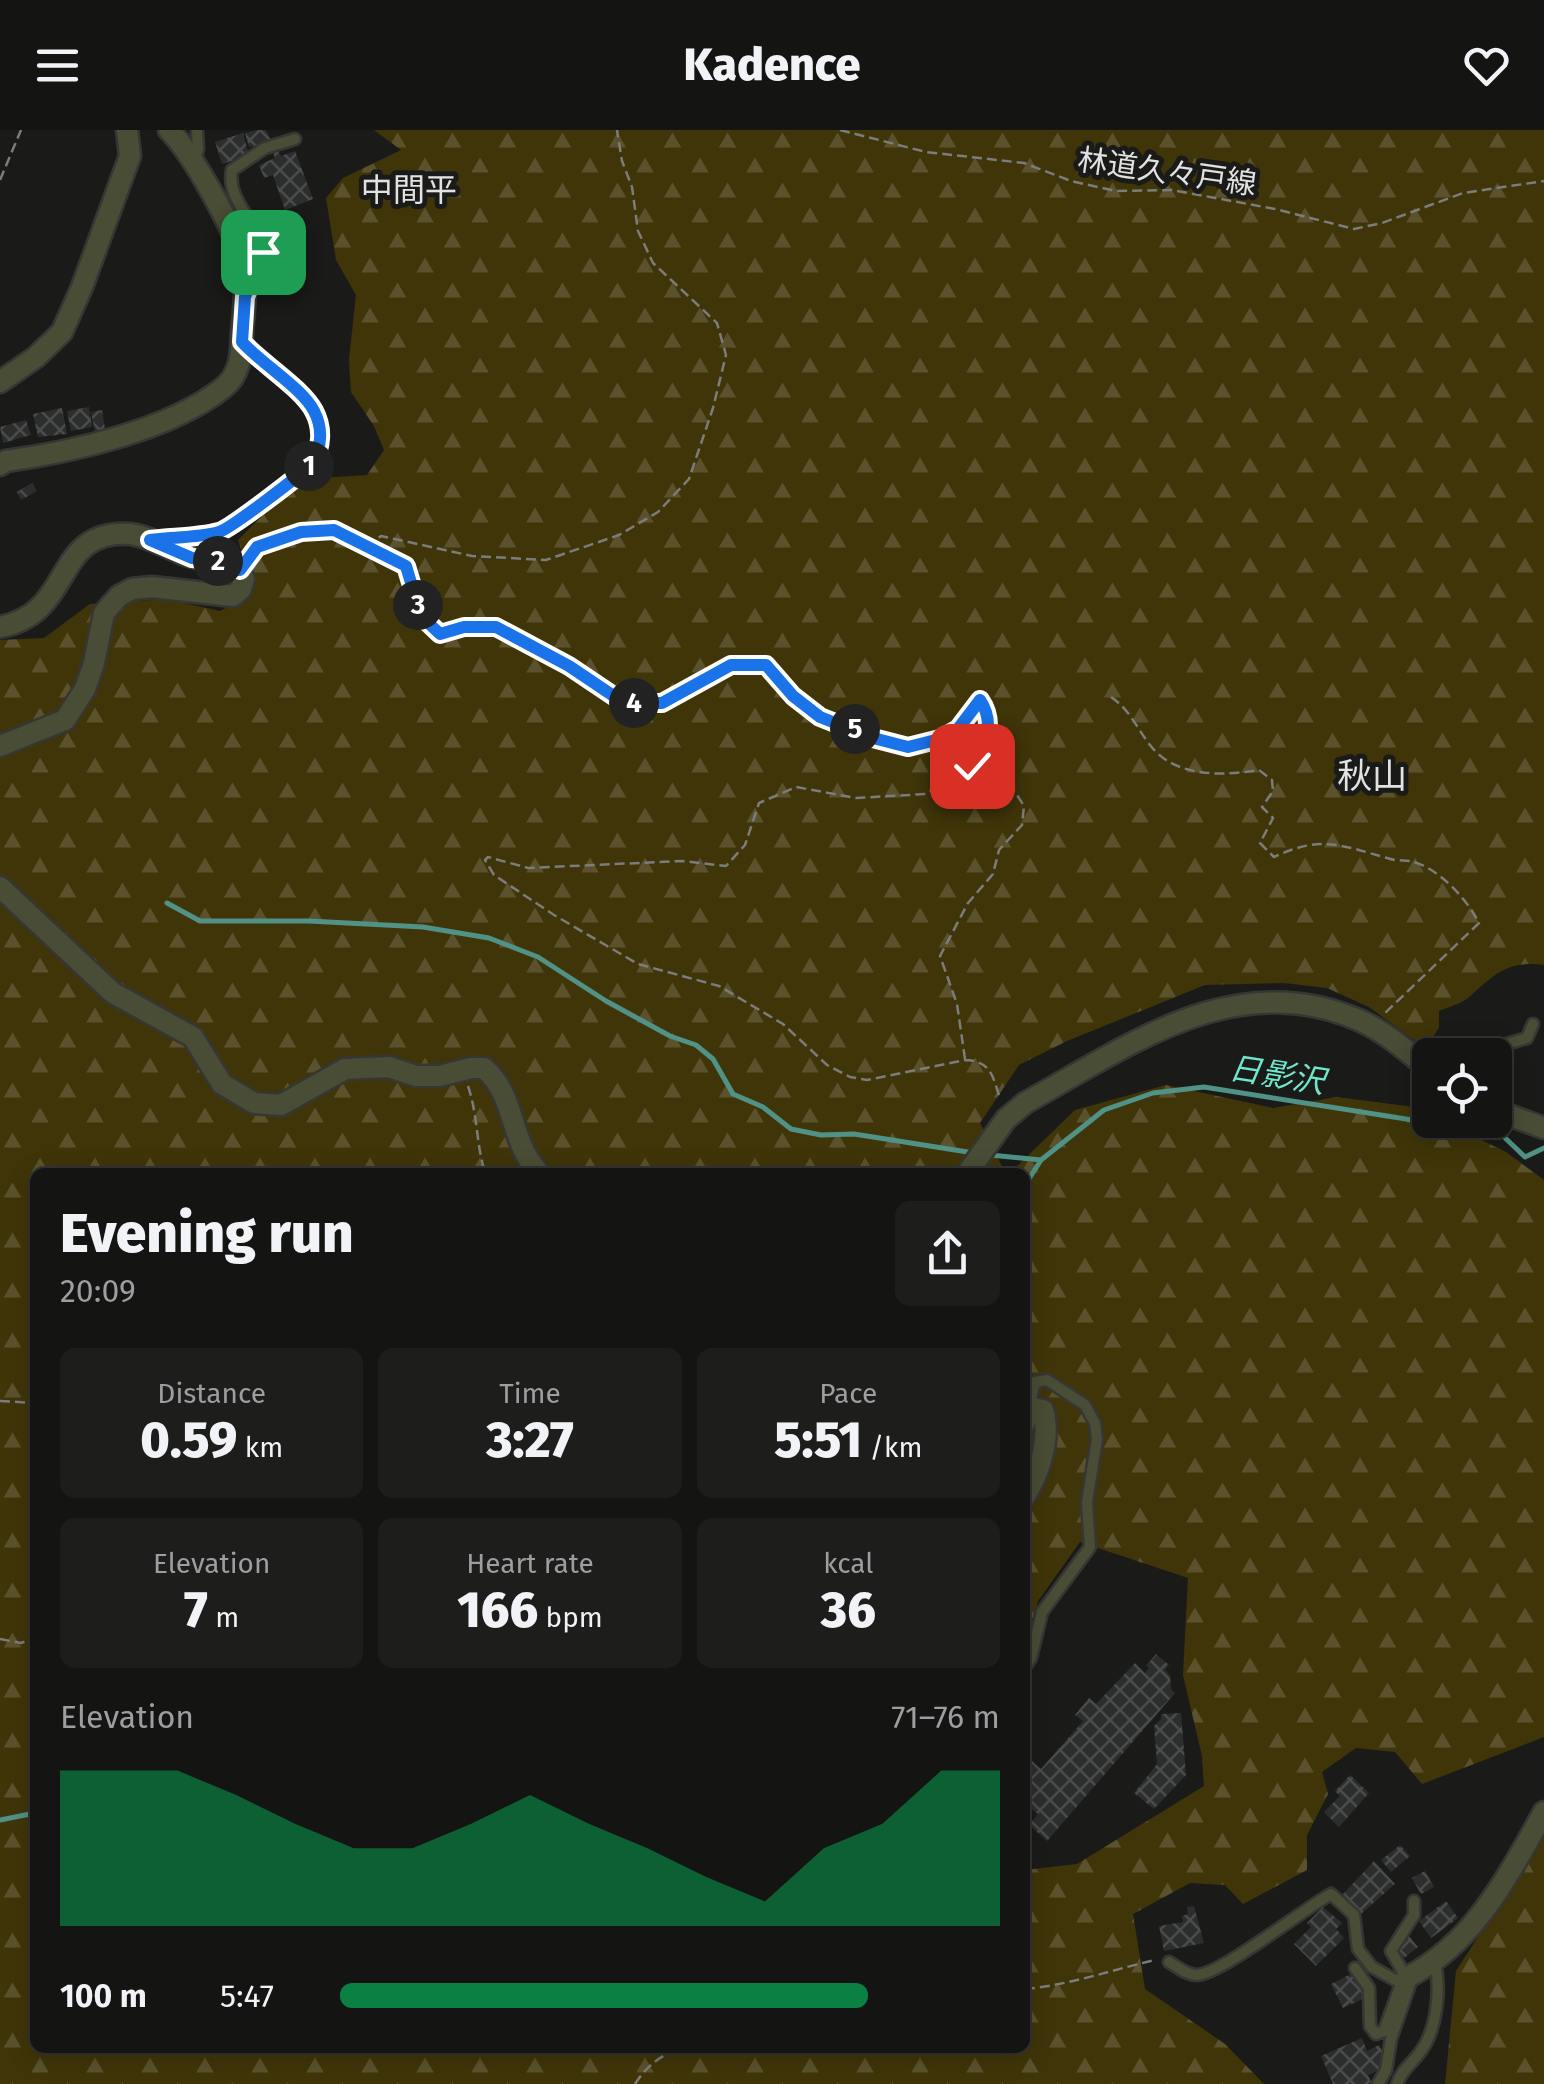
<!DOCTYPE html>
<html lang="en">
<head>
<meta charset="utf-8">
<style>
	body { margin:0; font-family:"Fira Sans","Noto Sans JP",sans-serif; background:#1d1d1c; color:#f1f3f6; height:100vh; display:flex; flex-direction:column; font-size:38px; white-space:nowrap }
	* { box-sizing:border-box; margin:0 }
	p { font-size:32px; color:#9d9ea0 }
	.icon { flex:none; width:55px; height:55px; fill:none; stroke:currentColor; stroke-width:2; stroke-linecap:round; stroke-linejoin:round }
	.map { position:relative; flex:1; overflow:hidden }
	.panel { position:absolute; left:30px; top:1038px; width:1000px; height:885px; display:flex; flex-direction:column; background:#141413; border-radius:15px; box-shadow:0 5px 25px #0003,0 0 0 2px #333 }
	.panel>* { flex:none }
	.fabs { position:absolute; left:1412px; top:908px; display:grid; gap:20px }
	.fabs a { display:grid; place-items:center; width:100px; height:100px; border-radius:15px; background:#141413; box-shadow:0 5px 25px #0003,0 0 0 2px #333; font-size:50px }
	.pin { position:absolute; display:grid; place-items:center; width:85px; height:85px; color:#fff; margin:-42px; border-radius:20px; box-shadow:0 5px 15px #0006 }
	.km { position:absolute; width:50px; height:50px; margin:-25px; border-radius:50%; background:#222; color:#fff; font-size:28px; line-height:50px; text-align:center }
	.round { display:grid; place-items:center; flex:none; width:105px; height:105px; border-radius:15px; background:#1d1d1c }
	.head { display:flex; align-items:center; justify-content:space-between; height:170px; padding:0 30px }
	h1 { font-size:55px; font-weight:800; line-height:75px }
	.metrics { display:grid; grid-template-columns:repeat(3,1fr); gap:15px; height:170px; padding:10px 30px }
	.metrics div { display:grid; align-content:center; border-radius:15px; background:#1d1d1c; text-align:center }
	.metrics b { font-size:50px; font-weight:800 }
	.metrics small { font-size:28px; font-weight:400 }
	.metrics p { font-size:28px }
	.chart { height:280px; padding:20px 30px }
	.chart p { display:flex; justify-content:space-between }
	.chart svg { width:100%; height:180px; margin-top:10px; fill:#0b8043; opacity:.7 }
	ul { padding:0 30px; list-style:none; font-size:32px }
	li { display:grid; grid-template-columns:160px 120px 1fr; align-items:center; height:75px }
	li i { height:25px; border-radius:12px; background:#0b8043 }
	header { display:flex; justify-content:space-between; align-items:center; height:130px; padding:0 30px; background:#141413; font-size:45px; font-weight:800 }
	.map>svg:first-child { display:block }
</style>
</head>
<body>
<header><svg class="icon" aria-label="menu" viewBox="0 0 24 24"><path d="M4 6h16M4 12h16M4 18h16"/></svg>Kadence<svg class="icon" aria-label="heart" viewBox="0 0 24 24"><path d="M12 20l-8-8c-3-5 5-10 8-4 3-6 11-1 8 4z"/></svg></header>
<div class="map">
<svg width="1544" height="1954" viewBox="0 0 1544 1954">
	<defs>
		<pattern id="forest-firs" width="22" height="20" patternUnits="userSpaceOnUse" patternTransform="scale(2.5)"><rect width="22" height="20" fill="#403509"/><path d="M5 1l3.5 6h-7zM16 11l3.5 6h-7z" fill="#5b522d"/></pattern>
		<pattern id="building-cross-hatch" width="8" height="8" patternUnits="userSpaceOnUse" patternTransform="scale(2.5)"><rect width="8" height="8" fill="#2b2e2c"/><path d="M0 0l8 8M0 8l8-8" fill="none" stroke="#494c4a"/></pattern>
	</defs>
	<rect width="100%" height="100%" fill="#1a1b19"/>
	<path fill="url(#forest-firs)" d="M374 0H1544V835C1506 830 1494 845 1468 868 1460 874 1448 877 1439 881V897L1426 919 1369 877 1327 858 1284 853 1205 855 1067 911 1019 935 980 993 1005 1042H35V1918H1025V1740L1077 1734 1204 1656 1202 1626 1183 1545 1188 1448 1080 1412 1038 1471 1025 1511V1042H1011L1075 980 1166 955 1273 978 1336 967 1414 977 1430 985V990H1441L1506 1022 1544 1050V1607L1422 1654 1395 1622 1356 1618 1322 1642 1328 1664 1307 1705V1740L1243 1774 1225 1755 1190 1753 1133 1784 1145 1859 1225 1914 1264 1954H0V510L44 508 90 474 166 469 220 481 244 468 249 444 238 410 279 369 306 349 367 345 384 320 374 296 351 262 349 230 356 165 336 130 326 68 343 48 401 20Z
		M1544 1705V1954H1445L1456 1841Z"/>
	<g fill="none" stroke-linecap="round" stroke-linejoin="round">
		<path stroke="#509286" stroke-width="5" d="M167 773 200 791H309L423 797 489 808 538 827 606 871 670 906 696 915 713 929 733 964 763 977 791 999 821 1005 854 1004 974 1023
			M990 1025 1041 1030
			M1025 1055 1041 1030 1104 980 1153 963 1204 957 1501 1004 1525 1027 1544 1018
			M0 1690 35 1683"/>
	</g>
	<path fill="url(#building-cross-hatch)" d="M257 0H266L272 12 249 17 245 3Z
		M243 3 249 25 222 34 215 12Z
		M278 21 281 26 295 21 313 69 285 80 273 45 264 48 259 35 275 28 273 23Z
		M89 277 92 297 71 301 67 281Z
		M62 278 67 304 38 307 33 284Z
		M102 280 106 305 96 307 91 282Z
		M26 290 31 305 3 313 0 297Z
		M32 353 37 361 21 370 17 362Z
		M1156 1524 1169 1535 1165 1540 1170 1545 1171 1559 1175 1563 1047 1711 1029 1695 1038 1684 1025 1674V1637L1031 1630 1041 1639 1083 1591 1075 1585 1089 1568 1096 1574 1135 1533 1145 1543 1149 1538 1146 1536Z
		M1181 1583 1186 1645 1154 1679 1134 1663 1157 1634 1154 1596 1161 1589V1584Z
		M1350 1645 1369 1663 1339 1697 1324 1682 1340 1666 1335 1661Z
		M1400 1715 1410 1726 1391 1742 1381 1730Z
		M1374 1731 1395 1754 1361 1784 1343 1764Z
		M1425 1741 1434 1757 1421 1764 1412 1748Z
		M1446 1771 1458 1788 1431 1808 1419 1791Z
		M1194 1776 1204 1813 1164 1821 1159 1796 1183 1792 1182 1786 1188 1784 1187 1777Z
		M1323 1777 1342 1793 1336 1799 1344 1808 1316 1836 1294 1814 1311 1797 1307 1793Z
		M1409 1806 1418 1817 1403 1829 1394 1818Z
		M1353 1843 1365 1868 1343 1878 1331 1854Z
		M1362 1908 1367 1921 1379 1915 1385 1927 1380 1940 1368 1945 1372 1954H1333L1321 1926Z"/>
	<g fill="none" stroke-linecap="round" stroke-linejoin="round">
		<g stroke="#363735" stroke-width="15">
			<path id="service" d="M195 30 198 19 197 0
				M250 157C254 148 261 138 262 128 268 98 225 75 232 40L265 18 295 9
				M1494 925 1500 916 1527 908 1533 894
				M1025 1537 1031 1528 1042 1482 1090 1417 1087 1372 1097 1309 1095 1293 1085 1275 1047 1250 1035 1252 1029 1277
				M1169 1832C1178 1837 1186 1845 1197 1845 1221 1844 1302 1780 1331 1764L1354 1785 1358 1819 1372 1837 1395 1850 1408 1847
				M1355 1838 1369 1858 1370 1896 1376 1904 1384 1901 1402 1851
				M1378 1954 1386 1940 1391 1909 1410 1854 1391 1821 1414 1785V1771
				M1397 1954C1402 1939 1412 1934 1421 1921 1437 1899 1441 1859 1435 1833"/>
		</g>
		<g stroke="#363735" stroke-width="25">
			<path id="minor" d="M0 252 36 227 62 202 82 157 130 26 127 0
				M0 335 6 331C72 322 170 300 223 258 241 244 241 224 242 203 244 178 248 151 241 126 232 95 192 23 169 0
				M0 497C76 483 51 399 130 404 150 406 170 420 188 426 203 431 219 430 234 433L244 449 241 459 233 466 152 457 132 459 119 466 104 483 94 533 85 559 65 590 0 616
				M0 757 113 863 193 907 222 954 254 973 281 975 345 939 389 937 416 946H440L471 938H484C517 967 508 1008 538 1042
				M1495 980 1544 998
				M968 1042 1006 989 1025 973C1131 914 1237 836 1361 891 1386 902 1409 923 1430 940
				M1025 1292 1029 1277 1043 1280C1051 1307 1040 1343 1025 1366
				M1408 1847C1475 1812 1508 1746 1544 1682"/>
		</g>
		<path stroke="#7b7c7b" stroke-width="2.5" stroke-dasharray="10 5" stroke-linecap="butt" d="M840 0 926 22 1024 33 1071 51 1116 61 1172 60 1275 79 1354 99 1382 93 1463 63 1544 51
			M0 50 21 0
			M185 405 219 402 234 395 311 335C337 276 297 264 257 230
			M367 417 381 406 472 426 546 430 619 405 658 382 689 349 713 278 726 225 717 193 653 133 638 101 632 57 622 31 617 0
			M250 426C259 415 271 412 285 407 335 390 362 415 406 436L421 486 440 503 464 497H495L569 536 624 573H662L731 535H766L793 566 820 587 873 608 908 617 940 609 958 599 980 570 986 578 985 620 971 636 926 664 856 668 796 657 759 673 745 715 726 736 682 731 528 738 488 727 485 730 494 745 554 785 638 834 719 856 783 894 827 935 850 947 867 950 965 930C991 931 993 946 1000 969
			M1111 567C1130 580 1136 597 1150 615 1175 648 1223 646 1259 640L1272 650 1273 661 1262 677 1273 688 1260 713 1274 727C1321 705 1340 715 1387 728 1395 731 1402 730 1410 731 1438 737 1467 769 1479 793L1385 883
			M965 929 957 874 940 826 968 773 993 744 999 720 1022 695 1024 676 1008 651 1011 633 989 601
			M468 956C478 985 476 1015 485 1042
			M0 1271 35 1273
			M0 1509 21 1513 35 1508
			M1025 1859C1070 1855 1111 1840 1155 1830
			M635 1954C647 1935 663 1923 684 1918"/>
		<use href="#service" stroke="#494d35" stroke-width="10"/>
		<use href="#minor" stroke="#494d35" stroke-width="20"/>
	</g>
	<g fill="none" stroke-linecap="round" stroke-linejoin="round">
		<g stroke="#fff" stroke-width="20">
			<path id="route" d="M263 122 245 167 242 212C262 234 302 258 314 281 323 298 322 317 312 333 305 342 230 399 219 402 197 408 172 407 150 410L192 428 234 433 240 440 257 417 301 402 334 400 406 436 421 486 440 504 464 497H496L569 536 624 573H662L731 535H766L793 566 820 587 873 608 908 617 940 609 958 599 980 570C995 592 987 618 972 636"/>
		</g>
		<use href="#route" stroke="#1a73e8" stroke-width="12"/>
	</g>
	<g text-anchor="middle" stroke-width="10" stroke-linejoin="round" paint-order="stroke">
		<g font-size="30" fill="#e1e2e1" stroke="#1a1b19">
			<text transform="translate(1167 42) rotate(8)" y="10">林道久々戸線</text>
		</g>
		<g font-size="32" fill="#e1e2e1" stroke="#1a1b19">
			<text x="409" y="71">中間平</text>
		</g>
		<g font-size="32" font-style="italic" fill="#6fe7cc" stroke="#1a1b19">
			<text transform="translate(1277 945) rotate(9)" y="11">日影沢</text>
		</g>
		<g font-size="35" fill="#e1e2e1" stroke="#1a1b19">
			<text x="1372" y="658">秋山</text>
		</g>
	</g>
</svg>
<div class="fabs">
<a><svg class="icon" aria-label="locate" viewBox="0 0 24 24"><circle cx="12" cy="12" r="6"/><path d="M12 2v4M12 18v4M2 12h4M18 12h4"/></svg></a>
</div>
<div class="pin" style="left:263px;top:122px;background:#1e9e55"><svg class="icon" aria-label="arrive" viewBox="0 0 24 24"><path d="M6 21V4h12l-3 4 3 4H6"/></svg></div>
<div class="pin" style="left:972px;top:636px;background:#d93025"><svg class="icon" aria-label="check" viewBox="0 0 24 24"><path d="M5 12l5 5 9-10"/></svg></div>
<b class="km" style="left:309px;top:336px">1</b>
<b class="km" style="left:218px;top:431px">2</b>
<b class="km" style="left:418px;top:475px">3</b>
<b class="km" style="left:634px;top:573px">4</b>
<b class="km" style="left:855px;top:599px">5</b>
<section class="panel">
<div class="head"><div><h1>Evening run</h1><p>20:09</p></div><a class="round"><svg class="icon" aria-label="share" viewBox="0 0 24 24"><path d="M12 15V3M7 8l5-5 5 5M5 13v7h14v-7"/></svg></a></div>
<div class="metrics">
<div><p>Distance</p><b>0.59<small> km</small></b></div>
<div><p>Time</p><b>3:27</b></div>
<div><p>Pace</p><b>5:51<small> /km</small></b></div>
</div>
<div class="metrics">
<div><p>Elevation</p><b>7<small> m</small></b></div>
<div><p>Heart rate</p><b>166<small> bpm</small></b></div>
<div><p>kcal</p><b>36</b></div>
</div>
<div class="chart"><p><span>Elevation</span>71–76 m</p>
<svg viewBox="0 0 160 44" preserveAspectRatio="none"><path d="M0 44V6L10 6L20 6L30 12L40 19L50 25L60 25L70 19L80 12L90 19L100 25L110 32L120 38L130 25L140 19L150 6L160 6V44z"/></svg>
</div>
<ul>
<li><b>100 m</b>5:47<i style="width:80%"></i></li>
</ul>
</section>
</div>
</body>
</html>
